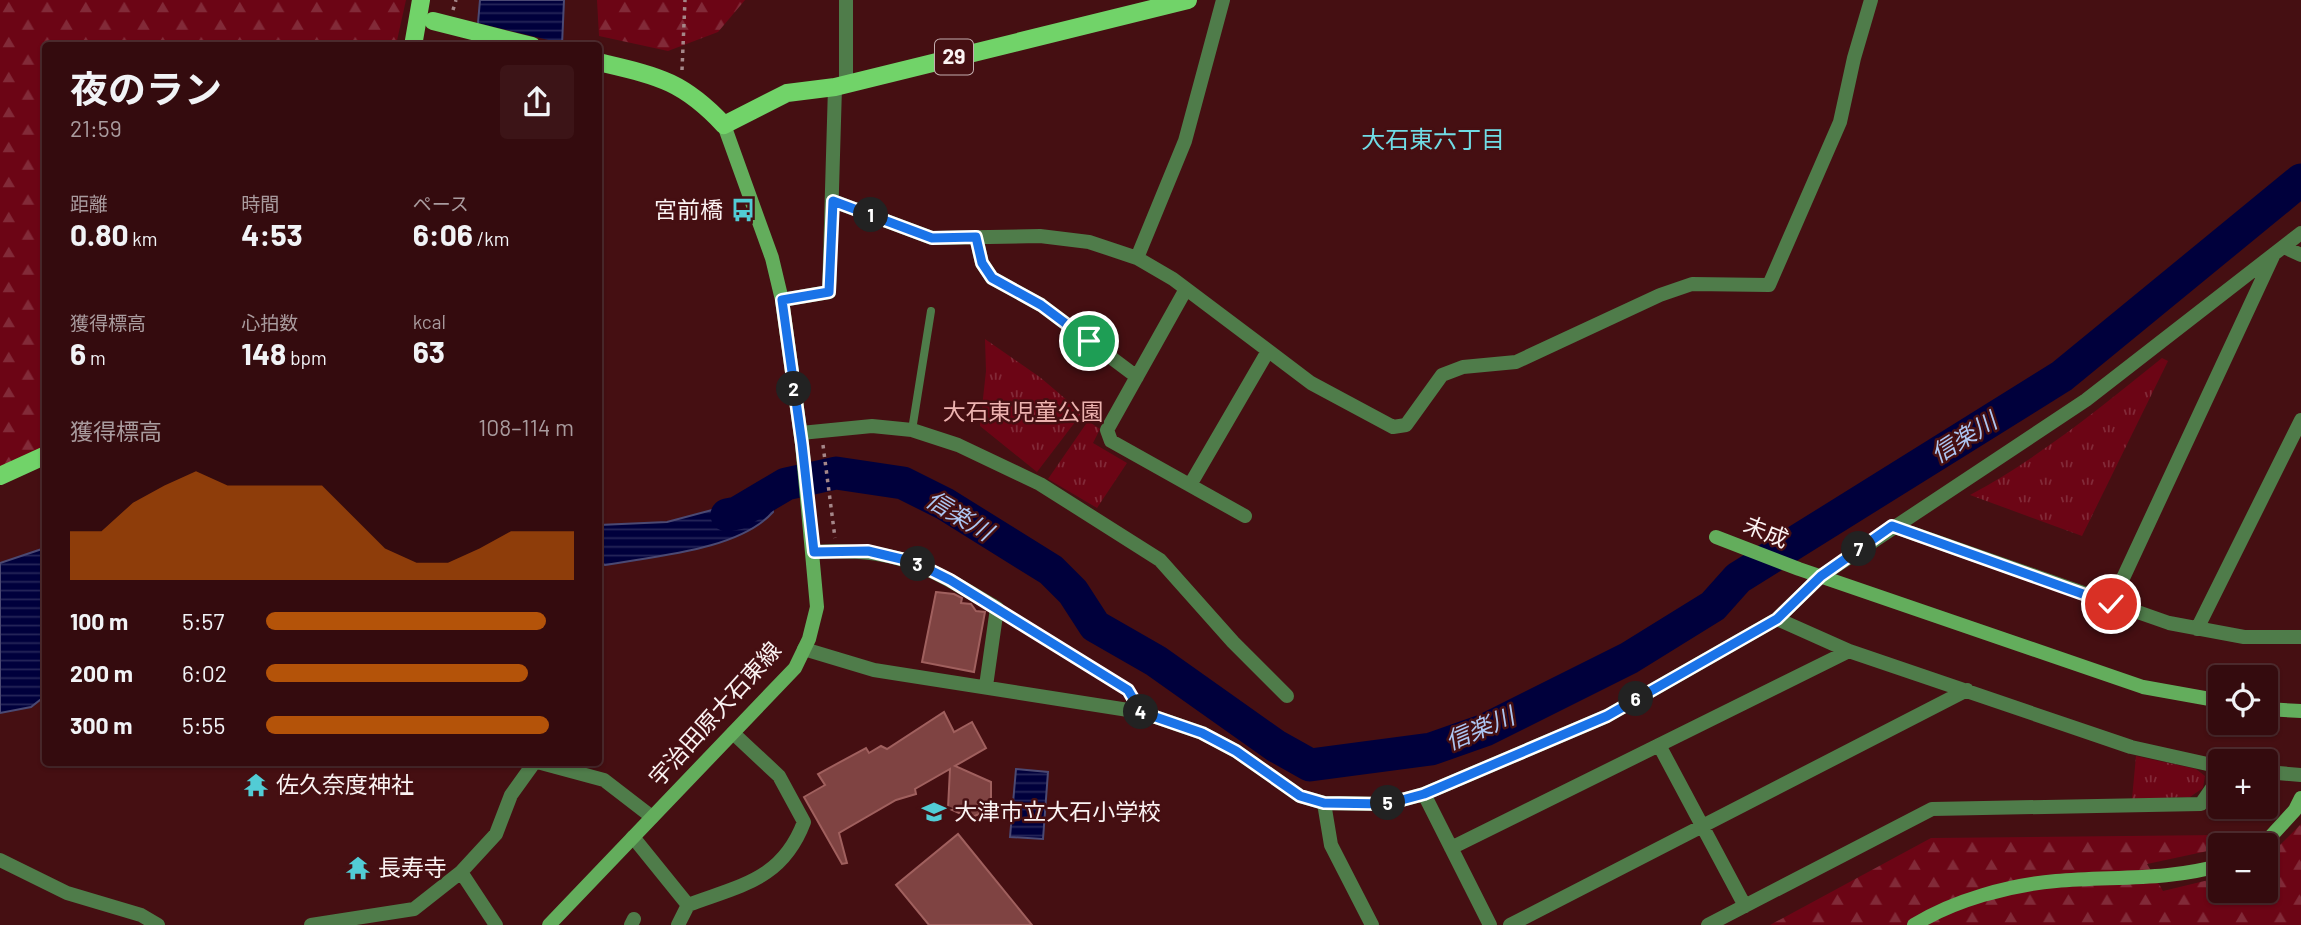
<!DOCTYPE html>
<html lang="ja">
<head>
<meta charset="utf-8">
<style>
	body { margin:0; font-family:Barlow,"Noto Sans JP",sans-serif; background:#3c1417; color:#f1f3f6; height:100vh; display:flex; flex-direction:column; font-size:26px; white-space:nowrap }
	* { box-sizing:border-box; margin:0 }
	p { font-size:23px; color:#a99b9e }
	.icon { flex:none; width:38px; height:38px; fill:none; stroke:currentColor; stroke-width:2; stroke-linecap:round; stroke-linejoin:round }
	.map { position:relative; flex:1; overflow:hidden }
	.side { position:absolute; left:42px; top:42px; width:560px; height:724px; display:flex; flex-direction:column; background:#340b0e; border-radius:7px; box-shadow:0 2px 5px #0004,0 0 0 2px #4e2b2e }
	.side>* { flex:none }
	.buttons { position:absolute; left:2208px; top:665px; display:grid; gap:14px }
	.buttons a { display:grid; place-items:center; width:70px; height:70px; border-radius:7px; background:#340b0e; box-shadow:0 2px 5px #0004,0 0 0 2px #4e2b2e; font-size:35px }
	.pin { position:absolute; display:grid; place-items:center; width:60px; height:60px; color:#fff; margin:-30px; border:4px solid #fff; border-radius:50%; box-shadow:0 2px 7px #0007 }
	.km { position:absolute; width:35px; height:35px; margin:-18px; border-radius:50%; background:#222; color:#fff; font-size:19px; line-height:35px; text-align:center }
	.round { display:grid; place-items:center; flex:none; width:74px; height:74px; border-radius:7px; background:#3c1417 }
	.head { display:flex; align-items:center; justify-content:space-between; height:119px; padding:0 28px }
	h1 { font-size:38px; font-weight:700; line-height:52px }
	.figures { display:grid; grid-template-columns:repeat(3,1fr); gap:10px; height:119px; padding:7px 28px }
	.figures div { display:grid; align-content:center }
	.figures b { font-size:30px; font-weight:700 }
	.figures small { font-size:19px; font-weight:400 }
	.figures p { font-size:19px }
	.chart { height:196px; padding:14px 28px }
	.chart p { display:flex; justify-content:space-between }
	.chart svg { width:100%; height:126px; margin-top:7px; fill:#b45309; opacity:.7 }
	ul { padding:0 28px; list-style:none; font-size:23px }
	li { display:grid; grid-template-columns:112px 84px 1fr; align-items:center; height:52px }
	li i { height:18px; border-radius:9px; background:#b45309 }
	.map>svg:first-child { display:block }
</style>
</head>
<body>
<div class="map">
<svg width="2301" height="925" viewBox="0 0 2301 925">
	<defs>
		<pattern id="grass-tufts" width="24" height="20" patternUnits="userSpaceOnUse" patternTransform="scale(1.75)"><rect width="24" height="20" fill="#6c0515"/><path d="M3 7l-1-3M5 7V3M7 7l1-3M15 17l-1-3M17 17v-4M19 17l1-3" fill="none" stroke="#822a38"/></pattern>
		<pattern id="forest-firs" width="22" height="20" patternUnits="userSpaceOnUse" patternTransform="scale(1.75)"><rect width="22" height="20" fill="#6c0515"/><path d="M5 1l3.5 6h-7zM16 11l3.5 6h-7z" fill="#822a38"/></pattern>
		<pattern id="water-rules" width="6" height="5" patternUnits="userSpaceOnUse" patternTransform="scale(1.75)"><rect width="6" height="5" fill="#00003c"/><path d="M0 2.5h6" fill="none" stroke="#262659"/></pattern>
	</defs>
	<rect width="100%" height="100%" fill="#450f12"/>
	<path fill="url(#grass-tufts)" d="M985 339 1041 378 1082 413 1037 472 980 426 986 371Z
		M2162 358 2168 361 2082 536 1970 495C2039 458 2101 407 2162 358Z
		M1088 421 1100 429 1093 443 1127 463 1097 508 1048 479Z
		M2136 756 2196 769 2205 776 2203 788 2190 797 2132 799Z"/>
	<path fill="url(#forest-firs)" d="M0 0H406L396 45 46 46 45 445 29 456 0 467Z
		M597 0H745L718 32 668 51 599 36Z
		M2301 824V925H1770L1931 838 2221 835 2217 849 2147 864 2163 891 2221 877V891H2266V859Z"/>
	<path fill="url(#water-rules)" stroke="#4b4973" stroke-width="2" d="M480 0H564L562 45 476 46Z
		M772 494 773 512C739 550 655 556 605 565L599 563V525L667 522Z
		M45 548V696L31 707 0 713V563Z
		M1016 769 1048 772 1043 839 1010 837Z"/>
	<path fill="#450f12" d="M474 22 565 44V46L499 45 473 39Z"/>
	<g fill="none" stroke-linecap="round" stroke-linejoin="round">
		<path stroke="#00003c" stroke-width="33" d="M727 515 737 513 786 484 836 473 903 483 945 504 1051 570 1073 592 1095 626 1156 661 1276 746 1310 765 1431 749 1485 730 1629 658 1713 606 1738 578 2062 376 2301 180"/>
	</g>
	<path fill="#7f4342" stroke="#a0605e" stroke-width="2" d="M936 592 954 594 962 598 961 603 971 604 976 611 985 612 974 672 922 662Z
		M944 712 954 732 972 722 986 748 955 766 991 782V809L970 818 948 808 950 769 915 789 916 794 896 800 839 833 847 863 842 864 804 797 825 785 818 774 866 748 869 753 881 746 887 749Z
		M958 834 1032 925H929L896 885Z"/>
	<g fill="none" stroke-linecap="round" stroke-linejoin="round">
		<path stroke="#a58789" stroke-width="3.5" stroke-dasharray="3.5 5" stroke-linecap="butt" d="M453 10 456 0
			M682 70 685 0
			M823 445 835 538
			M1010 617 1130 694"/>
		<path stroke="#4f7c4a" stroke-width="8" d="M912 430 931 311"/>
		<path stroke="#4f7c4a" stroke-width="14" d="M846 85V0
			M833 201 932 238 1040 236 1089 242 1137 258 1173 279 1311 383 1393 427 1406 425 1442 375 1463 367 1516 362 1660 295 1692 284 1769 285 1840 122 1854 58 1871 0
			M976 237 982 263 992 278 1041 305 1137 377
			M2284 247 2301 255
			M1137 258 1185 141 1223 0
			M1186 289 1107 430 1111 441 1245 516
			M782 300 829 292 835 87
			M801 433 872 426 912 430 958 445 1040 484 1160 560 1233 642 1287 696
			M1190 485 1268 351
			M1892 526 2169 623 2244 637H2301
			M814 552C899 547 926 566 997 608L986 686
			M2111 604 2273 256
			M1777 619 1849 651 2131 747 2221 767
			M2197 629 2301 420
			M804 649 874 670 1141 712 1202 733 1236 751 1300 796 1324 803 1387 804 1424 794 1607 716 1777 619 1821 576 2086 400 2301 233
			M1659 745 1745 906
			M541 763 604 780 652 817
			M2266 772 2301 775
			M1424 794 1490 925
			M1324 803 1331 845 1372 925
			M633 837 688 905 678 925
			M1451 848 1849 651
			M0 860 67 893 141 915 158 925
			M461 872 496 925
			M688 905C741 885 782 880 804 822L779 776 733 733
			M311 925 414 909 461 872 496 834 511 795 534 763
			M631 925 634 919
			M1510 925 1967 690
			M1708 925 1932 809 2201 804 2221 775"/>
		<path stroke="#63ad5c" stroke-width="14" d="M1716 537 1799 569 2143 687 2221 701
			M2266 709 2301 711
			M2263 845 2295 810 2301 798
			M549 925 795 668 809 639 817 607 802 444 782 300 772 258 724 125
			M1914 925C1954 900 2010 885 2056 881 2111 876 2168 881 2221 865"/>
		<path stroke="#71d369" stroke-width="18" d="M413 46 421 0
			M598 62C657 76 682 80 724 125L787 93 835 87 1188 0
			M0 476 46 455"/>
		<path stroke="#71d369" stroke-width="18" d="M433 21 532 46"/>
	</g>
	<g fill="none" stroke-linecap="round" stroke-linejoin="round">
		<g stroke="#fff" stroke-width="14">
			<path id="route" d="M1089 341 1041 305 992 278 982 263 976 237 932 238 833 201 829 292 782 300 802 444 814 552 868 551 914 562 950 580 1128 690 1141 712 1202 733 1236 751 1300 796 1324 803 1387 804 1424 794 1607 716 1777 619 1821 576 1892 526 2111 604"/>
		</g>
		<use href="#route" stroke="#1a73e8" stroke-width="9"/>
	</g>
	<defs>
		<g id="bus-bare" transform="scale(1.89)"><path d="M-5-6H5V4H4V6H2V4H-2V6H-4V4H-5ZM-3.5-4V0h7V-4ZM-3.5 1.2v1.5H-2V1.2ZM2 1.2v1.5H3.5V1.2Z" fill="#52ccd5" stroke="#450f12" stroke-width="2.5" paint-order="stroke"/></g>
		<g id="temple-bare" transform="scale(1.89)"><path d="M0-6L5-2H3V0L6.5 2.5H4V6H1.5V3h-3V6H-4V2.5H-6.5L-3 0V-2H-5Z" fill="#52ccd5" stroke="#450f12" stroke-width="2.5" paint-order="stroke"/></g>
		<g id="school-bare" transform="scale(1.89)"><path d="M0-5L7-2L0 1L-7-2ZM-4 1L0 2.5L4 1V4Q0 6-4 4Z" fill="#52ccd5" stroke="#450f12" stroke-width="2.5" paint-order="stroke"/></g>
	</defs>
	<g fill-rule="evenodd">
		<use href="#bus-bare" x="743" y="210"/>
		<use href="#temple-bare" x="256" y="785"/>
		<use href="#school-bare" x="934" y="812"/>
		<use href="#temple-bare" x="358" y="868"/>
	</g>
	<g text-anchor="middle" stroke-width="5" stroke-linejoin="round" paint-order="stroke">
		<rect fill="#450f12" stroke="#c4aeaf" stroke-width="2" x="935" y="39.5" width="38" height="35" rx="5"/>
		<g font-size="21" font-weight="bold" fill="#faf2f2">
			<text x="954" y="64">29</text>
		</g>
		<g font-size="23" fill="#faf2f2" stroke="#450f12" text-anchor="start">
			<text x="723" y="218" text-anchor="end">宮前橋</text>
			<text x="276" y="793">佐久奈度神社</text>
			<text x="954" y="820">大津市立大石小学校</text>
			<text x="378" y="876">長寿寺</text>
		</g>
		<g font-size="23" fill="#edb3b0" stroke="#450f12">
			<text x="1023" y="420">大石東児童公園</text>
		</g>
		<g font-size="23" fill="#faf2f2" stroke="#450f12">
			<text transform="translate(1766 532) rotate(22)" y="8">未成</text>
			<text transform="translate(715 714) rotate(-48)" y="8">宇治田原大石東線</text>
		</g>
		<g font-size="24" fill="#70dce5" stroke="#450f12">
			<text x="1433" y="148">大石東六丁目</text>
		</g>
		<g font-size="24" font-style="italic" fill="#adc6f2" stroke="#450f12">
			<text transform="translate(1964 438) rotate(-32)" y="8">信楽川</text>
			<text transform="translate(959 516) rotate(31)" y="8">信楽川</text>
			<text transform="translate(1480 729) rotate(-23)" y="8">信楽川</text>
		</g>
	</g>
</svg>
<div class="buttons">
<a><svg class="icon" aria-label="locate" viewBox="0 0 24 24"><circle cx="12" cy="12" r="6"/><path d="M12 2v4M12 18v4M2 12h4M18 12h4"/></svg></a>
<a>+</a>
<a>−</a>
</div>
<div class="pin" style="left:1089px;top:341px;background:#1e9e55"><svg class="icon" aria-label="arrive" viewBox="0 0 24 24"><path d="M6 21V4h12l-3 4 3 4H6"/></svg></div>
<div class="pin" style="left:2111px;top:604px;background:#d93025"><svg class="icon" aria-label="check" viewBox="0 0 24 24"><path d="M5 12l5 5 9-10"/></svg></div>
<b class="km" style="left:871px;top:215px">1</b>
<b class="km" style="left:794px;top:389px">2</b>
<b class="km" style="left:918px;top:564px">3</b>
<b class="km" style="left:1141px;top:712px">4</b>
<b class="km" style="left:1388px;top:803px">5</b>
<b class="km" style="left:1636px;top:699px">6</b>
<b class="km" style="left:1859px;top:549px">7</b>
<section class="side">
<div class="head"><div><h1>夜のラン</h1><p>21:59</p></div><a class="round"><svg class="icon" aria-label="share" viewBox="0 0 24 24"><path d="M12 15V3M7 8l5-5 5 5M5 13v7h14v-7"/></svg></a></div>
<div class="figures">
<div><p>距離</p><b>0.80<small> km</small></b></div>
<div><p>時間</p><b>4:53</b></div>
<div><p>ペース</p><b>6:06<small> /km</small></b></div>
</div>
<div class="figures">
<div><p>獲得標高</p><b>6<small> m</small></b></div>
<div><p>心拍数</p><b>148<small> bpm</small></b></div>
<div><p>kcal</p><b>63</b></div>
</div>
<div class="chart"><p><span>獲得標高</span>108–114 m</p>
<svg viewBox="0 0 160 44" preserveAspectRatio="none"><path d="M0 44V27L10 27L20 17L30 11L40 6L50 11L60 11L70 11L80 11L90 22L100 33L110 38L120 38L130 33L140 27L150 27L160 27V44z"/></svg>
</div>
<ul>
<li><b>100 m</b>5:57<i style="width:91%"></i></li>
<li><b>200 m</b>6:02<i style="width:85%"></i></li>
<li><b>300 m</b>5:55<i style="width:92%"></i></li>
</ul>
</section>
</div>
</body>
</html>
